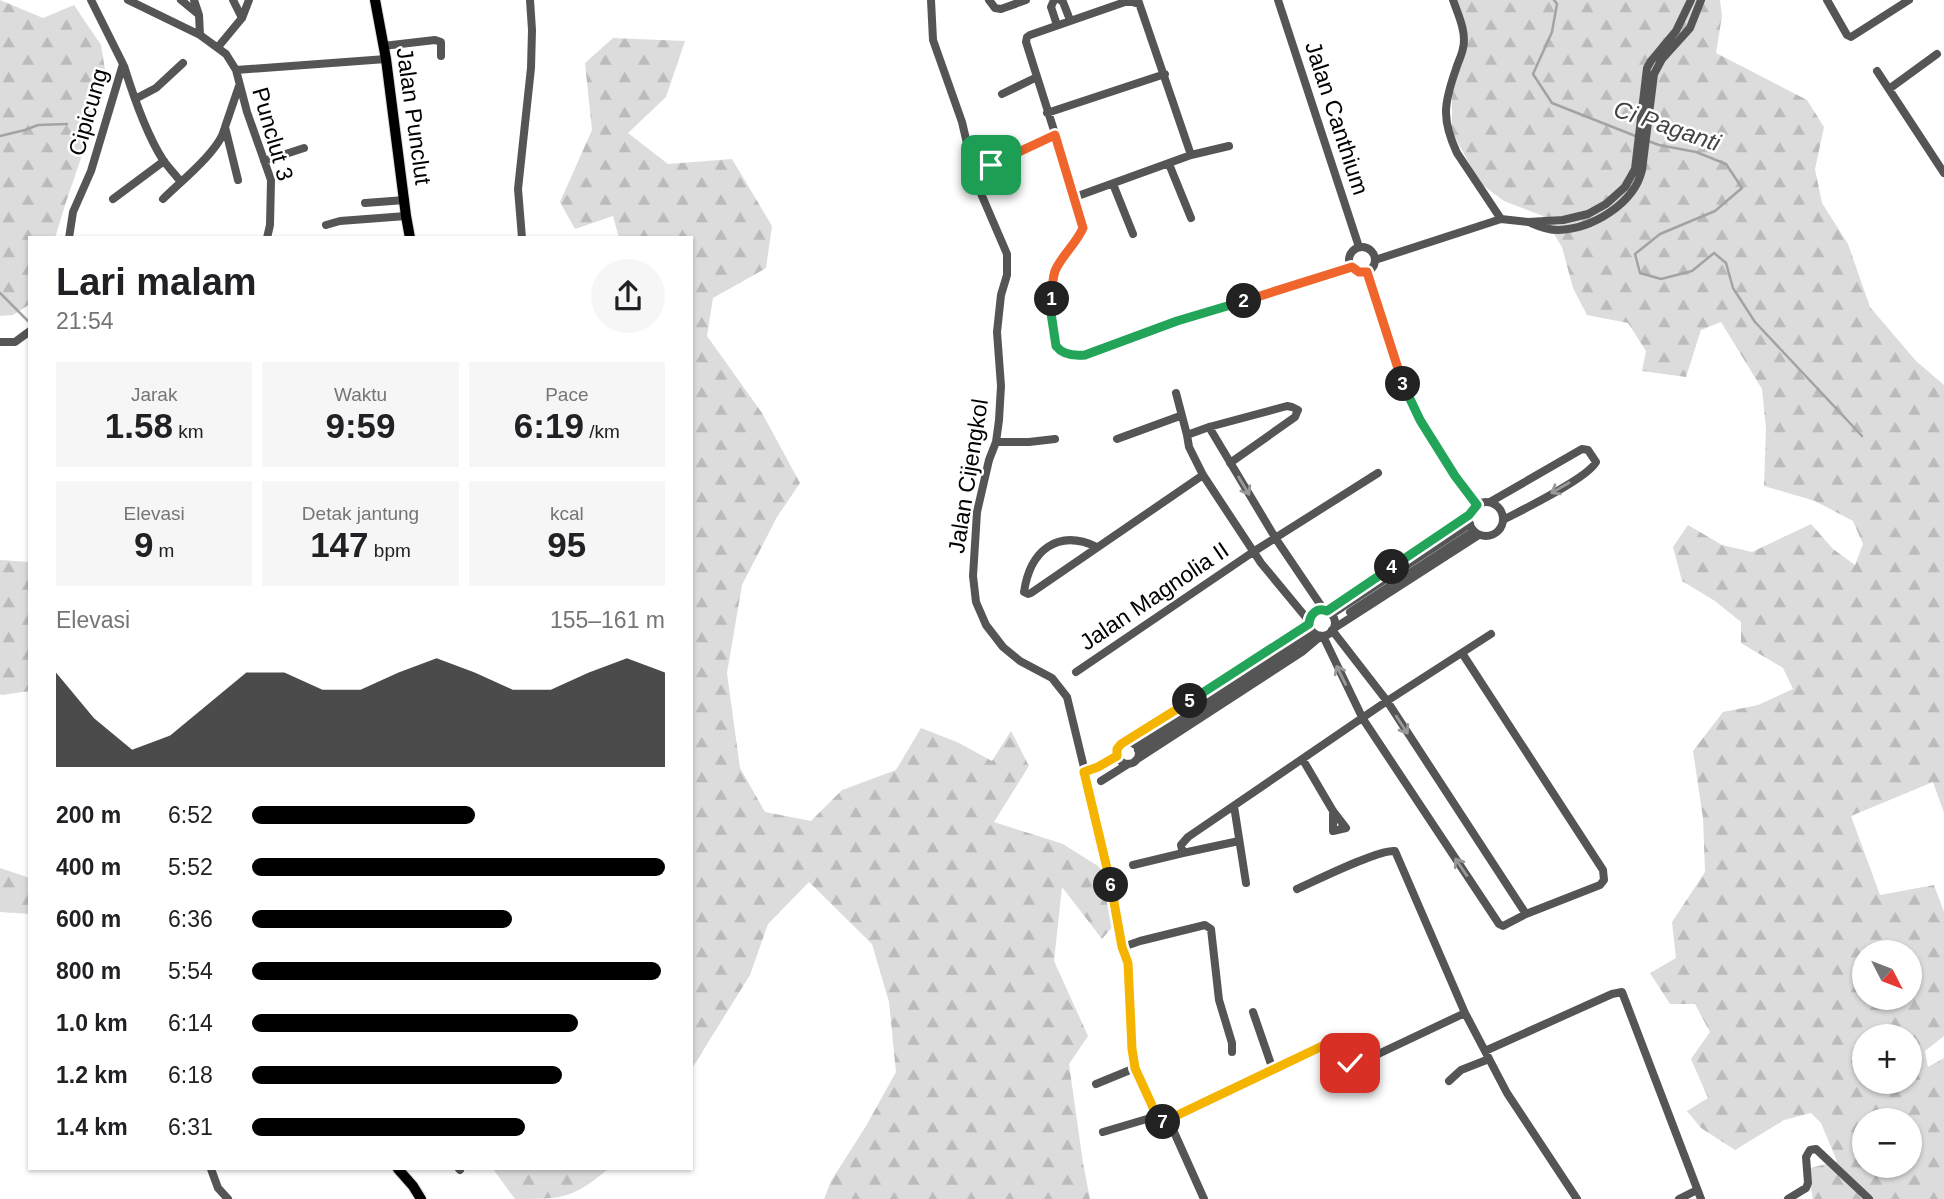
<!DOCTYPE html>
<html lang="id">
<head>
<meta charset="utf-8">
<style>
	body { margin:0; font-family:Arial,sans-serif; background:#f6f6f6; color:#202124; height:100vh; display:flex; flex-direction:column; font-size:26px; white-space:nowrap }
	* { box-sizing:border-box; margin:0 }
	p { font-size:23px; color:#757577 }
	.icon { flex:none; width:38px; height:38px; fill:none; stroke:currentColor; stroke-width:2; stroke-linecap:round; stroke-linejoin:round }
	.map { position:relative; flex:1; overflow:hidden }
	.panel { position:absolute; left:28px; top:236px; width:665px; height:934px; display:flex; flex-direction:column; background:#fff; border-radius:0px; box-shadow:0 2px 5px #0004 }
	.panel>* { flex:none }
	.needle { width:46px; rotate:132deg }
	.buttons { position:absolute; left:1852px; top:940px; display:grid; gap:14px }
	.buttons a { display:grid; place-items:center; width:70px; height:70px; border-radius:50%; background:#fff; box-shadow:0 2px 5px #0004; font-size:35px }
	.pin { position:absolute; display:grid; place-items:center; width:60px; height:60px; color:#fff; margin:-30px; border-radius:14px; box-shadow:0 4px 10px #0006 }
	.km { position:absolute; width:35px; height:35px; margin:-18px; border-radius:50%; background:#222; color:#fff; font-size:19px; line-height:35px; text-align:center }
	.round { display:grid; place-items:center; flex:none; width:74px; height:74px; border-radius:37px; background:#f6f6f6 }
	.summary { display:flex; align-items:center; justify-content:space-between; height:119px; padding:0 28px }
	h1 { font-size:38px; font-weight:600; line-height:52px }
	.metrics { display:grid; grid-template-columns:repeat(3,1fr); gap:10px; height:119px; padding:7px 28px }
	.metrics div { display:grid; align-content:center; border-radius:0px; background:#f6f6f6; text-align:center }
	.metrics b { font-size:35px; font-weight:600 }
	.metrics small { font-size:19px; font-weight:400 }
	.metrics p { font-size:19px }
	.chart { height:196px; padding:14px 28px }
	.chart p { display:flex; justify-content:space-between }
	.chart svg { width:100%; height:126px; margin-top:7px; fill:#000; opacity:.7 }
	ul { padding:0 28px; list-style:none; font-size:23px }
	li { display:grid; grid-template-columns:112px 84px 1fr; align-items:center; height:52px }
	li i { height:18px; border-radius:9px; background:#000 }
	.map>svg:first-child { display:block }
</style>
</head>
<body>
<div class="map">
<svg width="1944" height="1199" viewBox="0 0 1944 1199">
	<defs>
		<pattern id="forest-firs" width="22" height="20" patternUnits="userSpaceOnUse" patternTransform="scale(1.75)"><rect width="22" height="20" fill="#dcdcdc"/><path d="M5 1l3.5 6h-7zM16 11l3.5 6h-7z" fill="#bbb"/></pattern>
	</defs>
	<rect width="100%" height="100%" fill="#fff"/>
	<path fill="url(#forest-firs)" fill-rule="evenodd" d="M0 0 43 18 74 5 101 45 107 82 65 205 55 238H30V304L13 315 0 316Z
		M1456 0H1720L1722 16 1716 53 1807 100 1824 127 1815 169 1822 203 1848 244 1870 307 1916 361 1944 385V813L1933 782 1851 816 1880 895 1934 885 1944 912V1036L1925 1051 1928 1067 1944 1058V1199H1813L1807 1169 1837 1161 1821 1123 1811 1113 1784 1120 1735 1150 1701 1128 1687 1111 1708 1098 1691 1059 1710 1032 1695 1004H1670L1650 973 1676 958 1672 922 1705 872 1703 818 1693 751 1723 712 1758 705 1793 689 1783 668 1741 643V622L1715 601 1682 581 1673 547 1688 525 1722 545 1752 552 1811 524 1833 549 1855 565 1863 544 1853 521 1815 501 1764 486 1766 429 1762 389 1721 322 1701 330 1686 377 1642 371 1646 351 1628 323 1587 315 1573 288 1562 247 1543 216 1504 201 1480 183 1452 132V88L1467 41ZM1864 952H1909V998H1864ZM1864 1036H1909V1082H1864ZM1864 1120H1909V1166H1864Z
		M613 38 685 41 666 97 628 133 668 164 732 159 772 226 766 268 713 298 707 336 762 413 800 483 777 517 742 585 727 673 740 768 765 812 811 821 842 790 896 770 921 728 957 742 992 761 1011 731 1029 766 994 822 1063 844 1101 868 1113 926 1102 939 1062 887 1054 961 1088 1036 1069 1064 1083 1163 1090 1199H824L831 1181 866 1126 896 1072 889 1002 872 944 809 882 768 924 750 975 691 1070V238H619L613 216 575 229 560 202 592 130 585 63Z
		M0 560 30 562V691L2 695 0 694Z
		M0 868 30 878V914L0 912Z
		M493 1169H608C572 1199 563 1199 515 1199Z"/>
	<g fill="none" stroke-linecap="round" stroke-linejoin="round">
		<path stroke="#a3a3a3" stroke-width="2.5" d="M1554 0 1557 4 1552 32 1533 74 1552 103 1638 137
			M0 136 25 130 38 125 67 124
			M1648 141 1659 145 1696 152 1726 164 1742 188 1715 211 1660 234 1635 254 1640 273 1661 279 1692 271 1714 253 1726 263 1733 288 1755 322 1862 436
			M0 293 30 323"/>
		<g stroke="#dbdbdb" stroke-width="12">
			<path id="major" d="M375 0 386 59 406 216 410 238
				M398 1169 413 1186 421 1199"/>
		</g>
		<path stroke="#555" stroke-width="8" d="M128 0 200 35 226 54 236 70 247 112 271 180 270 225 267 238
			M181 0 198 14
			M194 0 199 15 200 35
			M233 0 242 18
			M931 0 933 40 962 122 976 182 1007 254V275L1001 295 997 332 1001 386 999 420 996 442 989 460 977 512 973 576 976 602 986 625 1003 647 1020 661 1052 678 1067 697 1109 871 1123 947 1128 963 1132 1049 1135 1068 1157 1116 1174 1132 1204 1199
			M989 0 995 8 1001 9 1026 0
			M1054 0 1051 7 1057 25
			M1060 0 1063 2 1070 20
			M1138 0 1191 155
			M1278 0 1359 247
			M1453 0C1458 14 1467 33 1463 48 1462 55 1458 62 1456 69 1444 103 1441 119 1457 153L1501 219
			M1827 0 1847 35 1851 37 1909 0
			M1139 4 1132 2H1125L1030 35 1027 37 1026 42 1083 222C1083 241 1063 253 1056 269 1048 286 1049 335 1059 350L1076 356 1085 355 1177 322 1352 267
			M383 46 435 40 441 42V56
			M218 47 242 18 249 0
			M124 66C133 95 147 135 163 160 168 167 175 174 181 182
			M236 70 386 59
			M1877 71 1944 173
			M1889 89 1937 54
			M1002 94 1037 77
			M135 99 156 88 183 63
			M1047 113 1165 74
			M264 161 304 148
			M1169 164 1191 218
			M991 165 1055 135
			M238 180 225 127 239 86
			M1113 184 1133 234
			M1075 197 1191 155 1229 146
			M113 199 164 161
			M163 199C179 183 219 151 224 130
			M365 203 405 200
			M1531 223C1540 227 1548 230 1558 230 1592 229 1634 204 1642 170L1654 74 1662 59 1690 28 1701 0
			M326 225 340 221 406 216
			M69 238 73 212 91 171 123 64 91 0
			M522 238 518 189 531 68 532 30 530 0
			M1349 260a13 13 0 1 1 26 0a13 13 0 1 1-26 0Z
			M1375 260 1501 219 1528 222 1563 220 1588 214 1606 204 1625 187 1635 169 1647 68 1651 61 1676 31 1691 0
			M1367 272 1407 394 1420 420 1477 505
			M0 342H15L30 331
			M1176 393 1187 435
			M1209 427 1276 539 1324 610
			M1117 439 1180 416
			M996 442H1029L1055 439
			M1230 463 1295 417 1298 410 1292 407 1287 406 1209 427 1187 435 1189 447 1203 475 1261 563 1309 621
			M1469 519a17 17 0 1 1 34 0a17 17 0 1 1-34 0Z
			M1490 502 1582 449 1588 450 1596 462C1588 478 1522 510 1503 520
			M1097 547C1057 528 1030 551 1024 592L1028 594 1031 593 1203 475
			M1309 623a13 13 0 1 1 26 0a13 13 0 1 1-26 0Z
			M1327 611 1469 515
			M1350 612 1474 531
			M1332 614 1470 524
			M1333 629 1479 535
			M1332 630 1387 701 1526 914
			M1323 636 1363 719 1499 924 1503 926 1526 914 1600 885 1604 880 1603 870 1462 653
			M1076 672 1253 552 1378 473
			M1125 742 1309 624
			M1117 753a11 11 0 1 1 22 0a11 11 0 1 1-22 0Z
			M1134 744 1311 629
			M1138 750 1315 634
			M1136 760 1302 652 1321 636
			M1303 760 1333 811 1346 828 1333 831V811
			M1084 772 1098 767 1117 756
			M1101 781 1128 764
			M1234 806 1246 883
			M1183 853 1239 841
			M1133 865 1183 853 1181 845 1188 837 1387 701 1491 634
			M1297 889C1315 881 1379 849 1395 851L1465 1013
			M1123 947 1140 941 1205 925 1211 929 1219 1000 1232 1043V1052
			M1253 1012 1273 1070
			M1485 1051 1612 994 1622 992 1701 1199
			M1449 1081 1461 1070 1489 1059
			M1096 1084 1135 1068
			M1163 1122 1336 1040H1339L1350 1063 1355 1065 1465 1013 1507 1093 1577 1199
			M1103 1132 1157 1116
			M211 1169 218 1188 228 1199
			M459 1169 460 1170
			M1679 1199 1697 1190
			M1788 1199 1806 1188 1808 1183 1806 1157 1810 1150 1816 1149 1869 1199"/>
		<use href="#major" stroke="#000" stroke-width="10"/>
	</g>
	<defs><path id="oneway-shaft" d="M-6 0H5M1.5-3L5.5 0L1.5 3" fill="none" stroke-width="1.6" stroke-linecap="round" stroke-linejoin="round" transform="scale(1.75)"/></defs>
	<g stroke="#999">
		<use href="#oneway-shaft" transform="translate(1244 486) rotate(59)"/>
		<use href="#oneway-shaft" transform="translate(1560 488) rotate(150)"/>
		<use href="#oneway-shaft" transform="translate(1341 675) rotate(-116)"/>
		<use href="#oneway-shaft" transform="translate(1402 725) rotate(57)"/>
		<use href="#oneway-shaft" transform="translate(1461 867) rotate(-124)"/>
	</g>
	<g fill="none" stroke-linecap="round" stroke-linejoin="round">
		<g stroke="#fff" stroke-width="14">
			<path id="split-1" d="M991 165 1055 135 1083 228C1076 244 1062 255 1055 271 1052 280 1052 290 1052 299"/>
		</g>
		<g stroke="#fff" stroke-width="14">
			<path id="split-2" d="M1052 299 1051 313 1056 346C1063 355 1075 356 1085 355L1177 321 1244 301"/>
		</g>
		<g stroke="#fff" stroke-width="14">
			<path id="split-3" d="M1244 301 1352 267 1359 272H1367L1403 384"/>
		</g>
		<g stroke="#fff" stroke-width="14">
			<path id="split-4" d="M1392 567 1469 515 1477 505 1455 476 1420 420 1403 384"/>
		</g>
		<g stroke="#fff" stroke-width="14">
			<path id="split-5" d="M1190 701 1309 624C1310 614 1317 607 1327 611L1392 567"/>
		</g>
		<g stroke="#fff" stroke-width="14">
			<path id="split-6" d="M1111 885 1084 772 1098 767 1117 756V749L1121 744 1190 701"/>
		</g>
		<g stroke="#fff" stroke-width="14">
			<path id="split-7" d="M1111 885 1122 947 1128 963 1132 1049 1135 1068 1157 1116 1163 1122"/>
		</g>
		<g stroke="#fff" stroke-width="14">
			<path id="split-8" d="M1163 1122 1337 1039 1339 1040 1350 1063"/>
		</g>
		<use href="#split-1" stroke="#f0652b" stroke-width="9"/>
		<use href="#split-2" stroke="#22a559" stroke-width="9"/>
		<use href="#split-3" stroke="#f0652b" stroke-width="9"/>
		<use href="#split-4" stroke="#22a559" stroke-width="9"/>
		<use href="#split-5" stroke="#22a559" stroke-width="9"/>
		<use href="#split-6" stroke="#f5b400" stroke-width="9"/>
		<use href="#split-7" stroke="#f5b400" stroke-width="9"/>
		<use href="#split-8" stroke="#f5b400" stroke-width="9"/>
	</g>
	<g text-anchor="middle" stroke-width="5" stroke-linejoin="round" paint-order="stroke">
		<g font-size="23" fill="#000" stroke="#fff">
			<text transform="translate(88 112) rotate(-74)" y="8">Cipicung</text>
			<text transform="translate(414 116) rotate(82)" y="8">Jalan Punclut</text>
			<text transform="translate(1337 118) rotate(72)" y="8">Jalan Canthium</text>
			<text transform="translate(273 134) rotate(74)" y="8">Punclut 3</text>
			<text transform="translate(968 476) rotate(-81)" y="8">Jalan Cijengkol</text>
			<text transform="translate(1154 596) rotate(-34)" y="8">Jalan Magnolia II</text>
		</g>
		<g font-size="24" font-style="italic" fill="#444" stroke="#fff">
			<text transform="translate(1667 126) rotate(19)" y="8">Ci Paganti</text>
		</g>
	</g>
</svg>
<div class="buttons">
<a><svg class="needle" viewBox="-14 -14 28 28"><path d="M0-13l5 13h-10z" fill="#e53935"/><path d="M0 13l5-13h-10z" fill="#757577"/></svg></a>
<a>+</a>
<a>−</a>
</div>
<div class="pin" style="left:991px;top:165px;background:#1e9e55"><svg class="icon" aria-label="arrive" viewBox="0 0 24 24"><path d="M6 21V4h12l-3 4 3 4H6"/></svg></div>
<div class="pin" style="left:1350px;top:1063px;background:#d93025"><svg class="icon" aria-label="check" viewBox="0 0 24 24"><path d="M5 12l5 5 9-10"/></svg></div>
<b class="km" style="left:1052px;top:299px">1</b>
<b class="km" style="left:1244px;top:301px">2</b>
<b class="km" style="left:1403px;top:384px">3</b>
<b class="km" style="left:1392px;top:567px">4</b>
<b class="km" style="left:1190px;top:701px">5</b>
<b class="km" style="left:1111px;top:885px">6</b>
<b class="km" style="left:1163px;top:1122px">7</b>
<section class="panel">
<div class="summary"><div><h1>Lari malam</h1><p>21:54</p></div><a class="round"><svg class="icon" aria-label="share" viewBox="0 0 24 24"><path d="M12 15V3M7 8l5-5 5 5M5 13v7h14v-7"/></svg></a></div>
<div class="metrics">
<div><p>Jarak</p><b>1.58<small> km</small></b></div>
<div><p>Waktu</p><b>9:59</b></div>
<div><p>Pace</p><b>6:19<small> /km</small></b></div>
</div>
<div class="metrics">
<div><p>Elevasi</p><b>9<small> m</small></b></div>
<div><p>Detak jantung</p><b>147<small> bpm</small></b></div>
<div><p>kcal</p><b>95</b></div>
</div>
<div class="chart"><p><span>Elevasi</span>155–161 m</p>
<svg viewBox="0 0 160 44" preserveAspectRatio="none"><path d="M0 44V11L10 27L20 38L30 33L40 22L50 11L60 11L70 17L80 17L90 11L100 6L110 11L120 17L130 17L140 11L150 6L160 11V44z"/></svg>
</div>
<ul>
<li><b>200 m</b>6:52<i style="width:54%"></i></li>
<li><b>400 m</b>5:52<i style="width:100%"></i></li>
<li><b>600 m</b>6:36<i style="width:63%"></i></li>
<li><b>800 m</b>5:54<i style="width:99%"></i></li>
<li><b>1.0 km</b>6:14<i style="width:79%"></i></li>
<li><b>1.2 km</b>6:18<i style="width:75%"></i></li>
<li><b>1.4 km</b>6:31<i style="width:66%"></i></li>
</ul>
</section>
</div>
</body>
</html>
